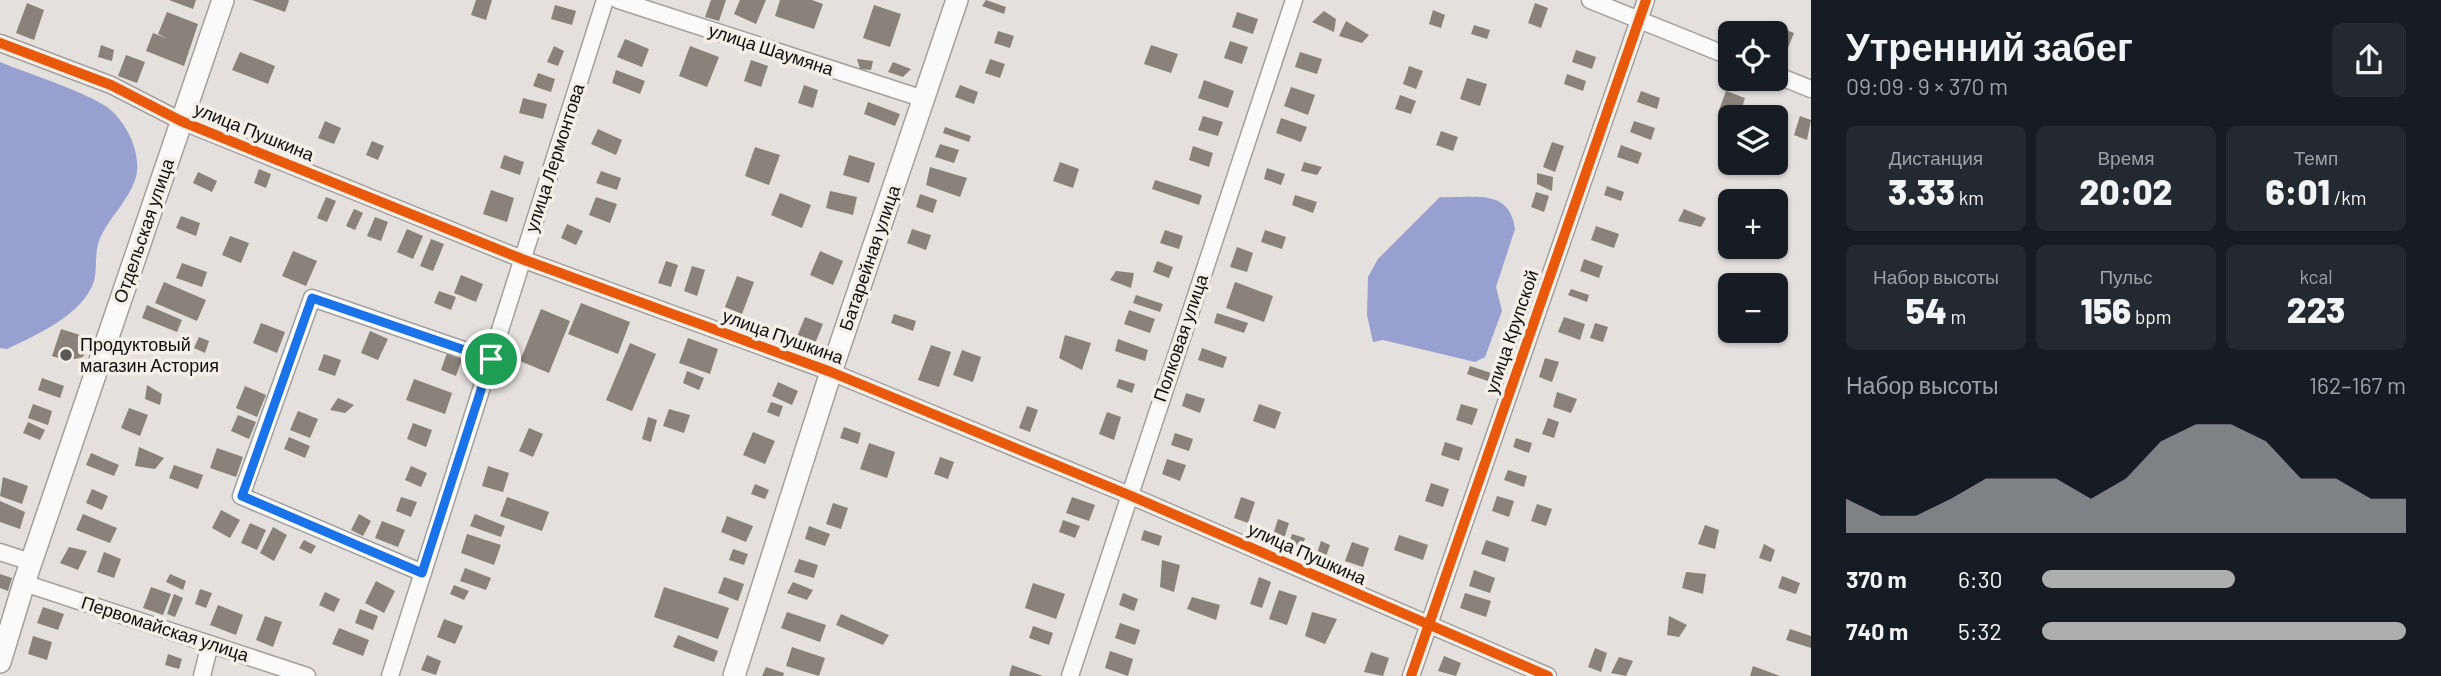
<!DOCTYPE html>
<html lang="ru">
<head>
<meta charset="utf-8">
<style>
	body { margin:0; font-family:Barlow,sans-serif; background:#242831; color:#f1f3f6; height:100vh; display:flex; flex-direction:column; font-size:26px; white-space:nowrap }
	* { box-sizing:border-box; margin:0 }
	p { font-size:23px; color:#9ea1a6 }
	.icon { flex:none; width:38px; height:38px; fill:none; stroke:currentColor; stroke-width:2; stroke-linecap:round; stroke-linejoin:round }
	.map { position:relative; flex:1; overflow:hidden }
	.side { display:flex; flex-direction:column; background:#171b24; width:630px }
	.side>* { flex:none }
	.controls { position:absolute; left:1718px; top:21px; display:grid; gap:14px }
	.controls a { display:grid; place-items:center; width:70px; height:70px; border-radius:10px; background:#171b24; box-shadow:0 2px 5px #0004; font-size:35px }
	.pin { position:absolute; display:grid; place-items:center; width:60px; height:60px; color:#fff; margin:-30px; border:4px solid #fff; border-radius:50%; box-shadow:0 2px 7px #0007 }
	.round { display:grid; place-items:center; flex:none; width:74px; height:74px; border-radius:10px; background:#242831 }
	.summary { display:flex; align-items:center; justify-content:space-between; height:119px; padding:0 35px }
	h1 { font-size:38px; font-weight:800; line-height:52px }
	.figures { display:grid; grid-template-columns:repeat(3,1fr); gap:10px; height:119px; padding:7px 35px }
	.figures div { display:grid; align-content:center; border-radius:10px; background:#242831; text-align:center }
	.figures b { font-size:35px; font-weight:800 }
	.figures small { font-size:19px; font-weight:400 }
	.figures p { font-size:19px }
	.chart { height:196px; padding:14px 35px }
	.chart p { display:flex; justify-content:space-between }
	.chart svg { width:100%; height:126px; margin-top:7px; fill:#adadae; opacity:.7 }
	ul { padding:0 35px; list-style:none; font-size:23px }
	li { display:grid; grid-template-columns:112px 84px 1fr; align-items:center; height:52px }
	li i { height:18px; border-radius:9px; background:#adadae }
	main { display:flex; flex:1; min-height:0 }
	.map>svg:first-child { display:block }
</style>
</head>
<body>
<main>
<div class="map">
<svg width="1811" height="676" viewBox="0 0 1811 676">
	<rect width="100%" height="100%" fill="#e3e0dd"/>
	<path fill="#97a0cf" d="M0 62C34 76 73 87 104 105 125 118 144 155 135 180 128 200 112 215 102 234 93 250 98 266 94 281 83 315 36 335 7 349L0 348Z
		M1440 197C1474 199 1509 187 1515 229L1496 287 1502 311 1485 357 1475 362 1383 340 1373 342 1367 315 1368 277 1378 259Z"/>
	<path fill="#888279" d="M169 0H196L193 9Z
		M252 0H288L289 1 285 12Z
		M476 0H492L486 20 471 15Z
		M711 0H726L719 21 705 17Z
		M740 0H766L756 24 734 14Z
		M780 0H812L823 4 814 29 775 16Z
		M986 0 1006 7 1004 14 982 6Z
		M27 3 44 10 34 40 16 33Z
		M1535 3 1548 8 1541 28 1528 23Z
		M555 5 576 11 572 25 551 19Z
		M874 5 901 14 890 47 863 38Z
		M1433 10 1445 15 1441 28 1429 24Z
		M1324 11 1336 19 1334 32 1312 22Z
		M167 12 198 24 184 66 146 51 153 33 168 39 158 34Z
		M1237 12 1258 19 1253 34 1232 27Z
		M1346 21 1369 35 1362 43 1339 36Z
		M1474 25 1490 30 1487 39 1471 34Z
		M1781 28 1794 33 1784 58 1776 54V39Z
		M998 31 1014 36 1010 48 994 43Z
		M625 39 649 49 642 67 617 57Z
		M1230 41 1248 47 1242 64 1224 58Z
		M101 45 114 50 112 61 98 57Z
		M1151 45 1178 54 1171 73 1144 64Z
		M554 46 564 51 558 66 547 62Z
		M690 46 719 57 707 87 679 76Z
		M1576 50 1596 57 1592 69 1572 62Z
		M240 52 275 66 268 84 232 70Z
		M1300 52 1322 59 1317 74 1295 67Z
		M126 55 145 62 137 83 118 76Z
		M857 59 873 61 871 70 860 69Z
		M990 59 1005 64 1000 78 985 73Z
		M751 60 768 66 761 87 744 81Z
		M893 62 911 69 903 77 888 72Z
		M1409 66 1423 71 1416 89 1403 84Z
		M616 70 645 81 640 94 612 83Z
		M538 73 555 79 551 92 533 86Z
		M1567 74 1586 81 1583 91 1564 84Z
		M1467 78 1487 84 1480 106 1460 99Z
		M1204 80 1234 91 1228 108 1198 98Z
		M804 85 818 90 813 108 798 103Z
		M960 85 978 92 974 104 955 97Z
		M1291 87 1315 95 1308 115 1284 106Z
		M1641 91 1660 98 1657 109 1637 102Z
		M1726 91 1745 98 1739 117 1718 113Z
		M1400 95 1416 101 1411 114 1395 109Z
		M523 98 547 104 543 119 519 113Z
		M868 102 900 114 895 126 864 114Z
		M1777 108 1788 112 1781 132 1776 130 1774 117Z
		M1203 116 1223 122 1218 136 1198 130Z
		M1800 116 1811 120 1807 140 1794 135Z
		M1281 118 1307 127 1301 142 1276 133Z
		M325 121 341 128 334 144 318 138Z
		M1634 121 1655 128 1651 140 1630 132Z
		M945 127 971 136 969 142 943 133Z
		M598 129 622 140 616 155 591 144Z
		M1441 131 1458 137 1453 151 1436 145Z
		M372 141 384 146 378 160 366 155Z
		M1552 142 1564 146 1555 172 1543 167Z
		M940 144 959 150 954 163 935 157Z
		M1621 145 1642 153 1638 164 1617 157Z
		M1193 146 1213 153 1209 167 1189 160Z
		M755 147 780 155 769 185 745 176Z
		M504 155 524 162 520 175 500 168Z
		M849 155 875 163 869 183 843 175Z
		M1060 162 1079 169 1073 188 1053 181Z
		M1304 162 1322 167 1317 175 1301 171Z
		M930 167 967 178 960 197 926 185Z
		M1267 168 1285 174 1281 185 1264 179Z
		M259 169 271 174 266 188 254 183Z
		M601 171 621 178 617 190 596 183Z
		M198 172 217 181 212 192 193 183Z
		M1537 173 1553 177 1552 191 1537 184Z
		M1155 180 1202 195 1199 205 1152 189Z
		M1607 186 1624 192 1621 201 1604 195Z
		M491 190 514 198 507 222 483 214Z
		M830 191 857 197 853 215 826 208Z
		M1536 192 1549 196 1544 212 1531 207Z
		M780 193 811 205 802 228 771 215Z
		M920 194 937 200 933 213 916 207Z
		M1295 195 1317 202 1313 213 1292 205Z
		M326 197 336 201 327 222 317 218Z
		M596 197 617 204 610 223 589 215Z
		M354 209 363 213 355 230 346 226Z
		M1684 209 1706 218 1701 227 1678 221Z
		M181 216 200 223 196 236 176 228Z
		M375 217 388 222 381 241 367 236Z
		M567 224 583 231 576 245 561 238Z
		M1596 226 1619 234 1614 248 1591 240Z
		M407 229 423 236 413 259 397 252Z
		M912 229 931 235 926 250 907 243Z
		M1165 230 1183 236 1179 249 1160 243Z
		M1265 230 1286 237 1282 249 1261 242Z
		M230 236 249 243 241 263 222 255Z
		M431 239 444 244 433 271 420 266Z
		M1237 247 1253 253 1247 272 1230 267Z
		M293 251 317 261 306 286 282 276Z
		M820 251 843 261 833 285 810 275Z
		M1584 259 1603 266 1599 278 1580 271Z
		M666 261 678 265 671 287 658 283Z
		M1157 261 1173 267 1169 278 1153 272Z
		M182 263 207 272 202 287 176 278Z
		M692 266 705 270 697 296 684 291Z
		M1116 271 1134 273 1131 288 1110 280Z
		M461 275 483 284 476 302 454 293Z
		M737 276 754 282 742 314 725 307Z
		M164 282 206 300 197 321 155 303Z
		M1235 282 1273 296 1264 322 1226 308Z
		M1571 289 1589 295 1587 302 1568 295Z
		M439 291 456 297 451 310 434 303Z
		M1136 295 1163 304 1160 312 1133 303Z
		M581 303 630 322 618 354 568 334Z
		M147 305 182 320 177 332 142 318Z
		M541 309 570 321 549 373 520 361Z
		M1129 310 1155 319 1150 333 1124 324Z
		M1217 313 1248 323 1244 333 1214 323Z
		M894 314 916 321 913 331 891 323Z
		M805 317 823 324 814 346 796 339Z
		M1564 317 1585 324 1580 340 1558 332Z
		M261 323 285 332 277 353 253 343Z
		M1595 323 1608 327 1603 342 1590 338Z
		M61 329 93 339 83 357 75 359 66 356 65 360 52 356Z
		M370 331 388 339 378 360 361 353Z
		M1065 335 1091 343 1082 370 1059 358Z
		M199 337 209 341 205 353 194 348Z
		M688 338 718 349 710 374 679 363Z
		M1118 339 1148 350 1145 361 1115 351Z
		M630 343 656 354 632 411 606 400Z
		M931 345 951 352 939 387 918 380Z
		M1202 348 1227 357 1223 368 1198 360Z
		M962 350 981 357 973 382 953 375Z
		M447 353 462 359 456 376 441 370Z
		M324 354 341 360 335 376 318 370Z
		M1545 358 1559 362 1552 382 1539 377Z
		M1470 366 1491 373 1488 381 1467 374Z
		M687 371 704 378 699 390 683 383Z
		M42 378 64 386 60 398 38 390Z
		M414 379 452 393 445 414 406 400Z
		M1119 379 1135 384 1132 393 1116 387Z
		M778 382 798 391 792 405 772 396Z
		M147 385 162 394 160 405 145 399Z
		M245 386 266 395 257 417 236 408Z
		M1557 392 1577 399 1571 413 1553 407Z
		M1186 393 1205 399 1200 413 1182 406Z
		M338 398 354 405 345 413 330 410Z
		M771 402 783 406 779 417 767 412Z
		M33 404 52 411 48 425 28 418Z
		M1259 404 1281 412 1275 429 1253 421Z
		M1461 404 1478 409 1472 425 1456 420Z
		M1027 406 1038 410 1030 432 1019 428Z
		M129 408 148 415 140 436 121 428Z
		M669 409 690 415 684 433 663 426Z
		M298 411 318 419 310 438 290 430Z
		M1107 412 1121 417 1114 440 1099 434Z
		M238 415 256 422 249 439 231 431Z
		M648 417 657 420 651 442 642 439Z
		M1548 418 1559 422 1554 438 1542 434Z
		M28 422 45 430 40 440 23 433Z
		M413 423 432 430 426 447 407 439Z
		M844 427 861 433 858 444 840 438Z
		M529 428 543 434 533 457 519 451Z
		M753 432 775 441 765 464 743 455Z
		M1175 433 1193 439 1189 451 1171 445Z
		M289 437 310 446 305 458 284 449Z
		M1516 438 1532 443 1529 453 1513 447Z
		M1445 442 1463 448 1459 461 1441 455Z
		M869 443 895 452 887 478 860 469Z
		M139 447 164 458 155 469 135 466Z
		M217 448 243 457 236 477 210 468Z
		M91 453 119 465 114 476 86 465Z
		M940 457 954 462 948 479 934 474Z
		M1167 459 1186 465 1180 481 1162 474Z
		M174 465 203 475 198 489 169 478Z
		M411 466 427 473 421 487 405 480Z
		M488 466 509 473 503 492 482 486Z
		M1508 470 1527 476 1524 487 1504 480Z
		M3 477 28 486 22 504 0 496Z
		M1431 483 1449 489 1443 507 1425 501Z
		M755 484 769 490 765 499 751 494Z
		M92 489 108 496 102 510 86 503Z
		M1497 496 1514 501 1509 517 1492 511Z
		M401 497 417 502 411 517 396 511Z
		M507 497 549 512 542 531 500 516Z
		M1072 497 1095 505 1089 521 1066 513Z
		M1241 497 1255 502 1248 523 1234 518Z
		M0 501 25 512 20 529 0 522Z
		M833 503 848 508 841 529 826 524Z
		M1537 504 1552 509 1546 526 1531 521Z
		M221 510 240 520 230 538 212 528Z
		M83 514 117 528 110 543 76 530Z
		M359 514 371 521 363 536 351 530Z
		M475 514 505 526 501 537 470 526Z
		M727 516 753 526 746 542 721 532Z
		M1278 519 1289 523 1283 542 1272 538Z
		M1063 520 1080 526 1075 538 1059 532Z
		M382 521 405 530 398 547 375 538Z
		M250 523 266 530 257 550 241 543Z
		M1705 525 1719 530 1715 549 1698 544Z
		M809 526 830 534 825 546 805 539Z
		M273 527 287 535 274 561 260 553Z
		M1144 530 1162 536 1159 546 1141 540Z
		M467 534 501 545 494 565 461 553Z
		M1292 534 1305 538 1300 554 1287 550Z
		M1399 535 1428 545 1423 560 1394 550Z
		M304 540 316 546 311 554 299 548Z
		M1486 540 1509 548 1505 562 1481 554Z
		M1321 541 1330 545 1324 562 1315 559Z
		M1352 542 1369 548 1363 567 1345 561Z
		M1764 544 1775 550 1771 562 1759 558Z
		M69 547 87 551 78 570 60 563Z
		M733 549 748 554 744 565 729 560Z
		M104 552 121 559 114 578 97 572Z
		M799 559 818 565 814 578 794 572Z
		M1162 560 1180 565 1174 592 1160 587Z
		M465 568 491 578 486 590 460 581Z
		M1474 570 1495 578 1490 593 1469 586Z
		M1686 572 1706 574 1703 594 1682 588Z
		M0 574 12 578 8 591 0 588Z
		M170 574 186 581 183 590 166 582Z
		M1782 576 1800 583 1796 594 1778 588Z
		M724 577 744 584 738 601 718 593Z
		M1259 577 1271 582 1262 608 1250 604Z
		M376 581 395 591 384 613 365 603Z
		M793 582 813 590 807 600 787 593Z
		M1033 583 1065 594 1056 619 1025 608Z
		M454 585 469 591 464 600 450 594Z
		M151 587 171 594 163 615 143 608Z
		M664 587 729 608 718 639 654 617Z
		M200 589 212 593 206 608 195 604Z
		M1279 590 1297 596 1287 625 1269 619Z
		M325 592 340 599 334 612 319 605Z
		M1123 593 1138 599 1134 611 1119 605Z
		M1465 593 1491 601 1486 617 1460 608Z
		M174 594 183 598 175 617 167 614Z
		M1192 597 1220 605 1216 620 1187 609Z
		M218 605 243 615 236 635 210 625Z
		M43 607 64 614 58 630 37 623Z
		M360 609 378 616 373 630 355 623Z
		M787 612 826 625 820 642 781 628Z
		M1312 612 1337 619 1325 644 1305 636Z
		M841 614 889 635 883 645 836 625Z
		M265 616 282 622 273 647 256 640Z
		M1669 616 1687 625 1679 637 1667 635Z
		M444 619 463 626 455 644 437 637Z
		M1120 623 1140 630 1135 645 1115 638Z
		M1033 626 1053 633 1049 645 1029 638Z
		M339 628 369 640 363 656 332 644Z
		M1790 629 1811 636V648L1786 640Z
		M678 635 718 651 714 662 673 647Z
		M33 636 52 642 47 660 28 654Z
		M792 647 825 658 819 676 786 666Z
		M1595 648 1607 653 1601 672 1588 667Z
		M1110 651 1133 659 1128 676 1105 668Z
		M1371 652 1389 658 1383 676 1364 672Z
		M168 654 182 659 179 669 165 665Z
		M427 655 441 661 436 675 421 670Z
		M1444 656 1461 663 1456 676 1438 671Z
		M1619 657 1633 661 1626 676 1611 673Z
		M1012 665 1043 676H1009Z
		M1753 666 1780 676H1750Z
		M766 667 784 673 783 676H762Z"/>
	<g fill="none" stroke-linecap="round" stroke-linejoin="round">
		<g stroke="#a2a09d" stroke-width="19">
			<path id="minor" d="M618 0 924 99
				M1590 0 1731 57
				M0 43 111 85 181 121 522 259 831 372 1129 495 1548 676
				M1776 75 1811 89
				M0 552 31 562
				M423 573 241 496 312 298 490 359
				M24 583 307 676
				M202 676 210 644
				M390 676 605 0
				M1070 676 1294 0
				M1411 676 1646 0"/>
		</g>
		<g stroke="#a2a09d" stroke-width="24">
			<path id="tertiary" d="M0 662 24 583 223 0
				M734 676 831 372 957 0"/>
		</g>
		<use href="#minor" stroke="#fbfafa" stroke-width="16"/>
		<use href="#tertiary" stroke="#fbfafa" stroke-width="21"/>
		<g stroke="#f3efe8" stroke-width="15">
			<path id="cycleway" d="M0 43 111 85 181 121 522 259 831 372 1129 495 1548 676
				M1411 676 1646 0"/>
		</g>
		<use href="#cycleway" stroke="#e8590c" stroke-width="10"/>
	</g>
	<g fill="none" stroke-linecap="round" stroke-linejoin="round">
		<g stroke="#fff" stroke-width="14">
			<path id="route" d="M312 298 491 359 422 573 242 496Z"/>
		</g>
		<use href="#route" stroke="#1a73e8" stroke-width="9"/>
	</g>
	<circle fill="#5a5855" stroke="#f3efe8" stroke-width="2.5" cx="66" cy="355" r="7"/>
	<g text-anchor="middle" stroke-width="7" stroke-linejoin="round" paint-order="stroke">
		<g font-size="18" fill="#100e0c" stroke="#f3efe8">
			<text transform="translate(771 50) rotate(18)" y="6">улица Шаумяна</text>
			<text transform="translate(254 132) rotate(22)" y="6">улица Пушкина</text>
			<text transform="translate(555 158) rotate(-72)" y="6">улица Лермонтова</text>
			<text transform="translate(144 231) rotate(-71)" y="6">Отдельская улица</text>
			<text transform="translate(870 258) rotate(-71)" y="6">Батарейная улица</text>
			<text transform="translate(1512 332) rotate(-71)" y="6">улица Крупской</text>
			<text transform="translate(783 337) rotate(20)" y="6">улица Пушкина</text>
			<text transform="translate(1181 338) rotate(-71)" y="6">Полковая улица</text>
			<text transform="translate(1307 554) rotate(24)" y="6">улица Пушкина</text>
			<text transform="translate(165 629) rotate(18)" y="6">Первомайская улица</text>
		</g>
		<g font-size="18" fill="#100e0c" stroke="#f3efe8" text-anchor="start">
			<text x="80" y="351">Продуктовый<tspan x="80" dy="21">магазин Астория</tspan></text>
		</g>
	</g>
</svg>
<div class="controls">
<a><svg class="icon" aria-label="locate" viewBox="0 0 24 24"><circle cx="12" cy="12" r="6"/><path d="M12 2v4M12 18v4M2 12h4M18 12h4"/></svg></a>
<a><svg class="icon" aria-label="layers" viewBox="0 0 24 24"><path d="M12 4l9 5-9 5-9-5zM3 14l9 5 9-5"/></svg></a>
<a>+</a>
<a>−</a>
</div>
<div class="pin" style="left:491px;top:359px;background:#1e9e55"><svg class="icon" aria-label="arrive" viewBox="0 0 24 24"><path d="M6 21V4h12l-3 4 3 4H6"/></svg></div>
</div>
<section class="side">
<div class="summary"><div><h1>Утренний забег</h1><p>09:09 · 9 × 370 m</p></div><a class="round"><svg class="icon" aria-label="share" viewBox="0 0 24 24"><path d="M12 15V3M7 8l5-5 5 5M5 13v7h14v-7"/></svg></a></div>
<div class="figures">
<div><p>Дистанция</p><b>3.33<small> km</small></b></div>
<div><p>Время</p><b>20:02</b></div>
<div><p>Темп</p><b>6:01<small> /km</small></b></div>
</div>
<div class="figures">
<div><p>Набор высоты</p><b>54<small> m</small></b></div>
<div><p>Пульс</p><b>156<small> bpm</small></b></div>
<div><p>kcal</p><b>223</b></div>
</div>
<div class="chart"><p><span>Набор высоты</span>162–167 m</p>
<svg viewBox="0 0 160 44" preserveAspectRatio="none"><path d="M0 44V32L10 38L20 38L30 32L40 25L50 25L60 25L70 32L80 25L90 12L100 6L110 6L120 12L130 25L140 25L150 32L160 32V44z"/></svg>
</div>
<ul>
<li><b>370 m</b>6:30<i style="width:53%"></i></li>
<li><b>740 m</b>5:32<i style="width:100%"></i></li>
</ul>
</section>
</main>
</body>
</html>
